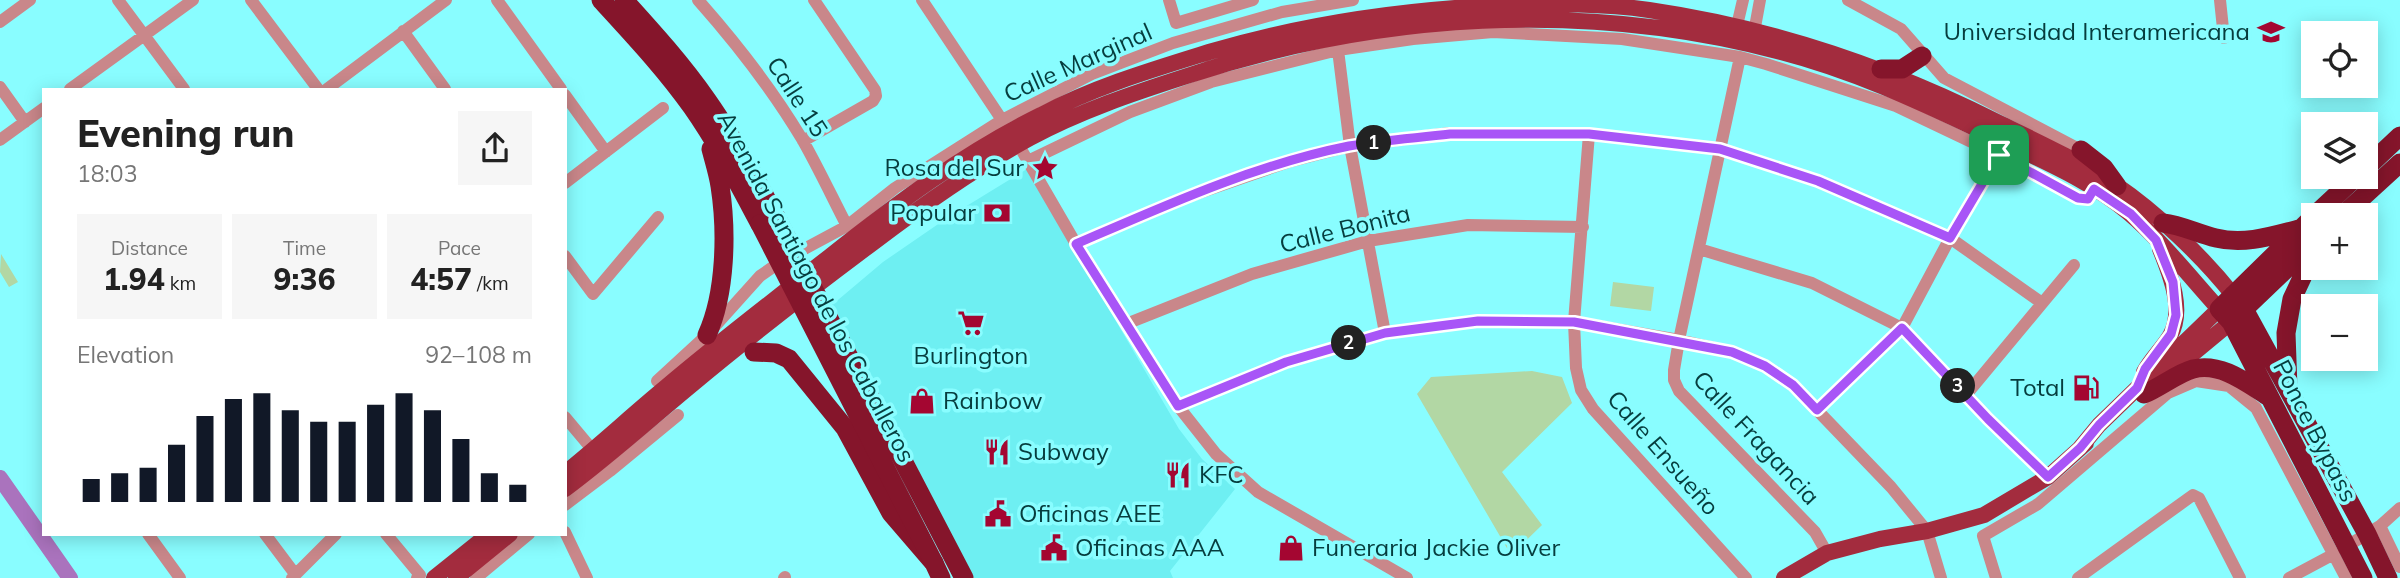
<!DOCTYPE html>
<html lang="en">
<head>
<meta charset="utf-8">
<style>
	body { margin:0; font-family:Mulish,sans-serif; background:#f6f6f6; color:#222; height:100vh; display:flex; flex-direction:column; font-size:26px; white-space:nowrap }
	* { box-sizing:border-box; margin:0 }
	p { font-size:23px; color:#767676 }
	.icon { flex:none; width:38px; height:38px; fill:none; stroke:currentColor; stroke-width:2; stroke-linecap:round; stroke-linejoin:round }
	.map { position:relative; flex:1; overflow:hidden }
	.drawer { position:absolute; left:42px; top:88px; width:525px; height:448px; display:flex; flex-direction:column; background:#fff; border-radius:0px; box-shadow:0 4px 18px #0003 }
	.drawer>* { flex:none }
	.controls { position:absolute; left:2301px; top:21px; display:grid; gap:14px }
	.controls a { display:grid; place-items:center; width:77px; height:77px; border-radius:0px; background:#fff; box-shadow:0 4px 18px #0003; font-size:35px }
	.pin { position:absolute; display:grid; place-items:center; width:60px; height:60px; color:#fff; margin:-30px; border-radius:14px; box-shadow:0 4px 10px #0006 }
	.km { position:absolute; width:35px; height:35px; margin:-18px; border-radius:50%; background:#222; color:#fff; font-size:19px; line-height:35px; text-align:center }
	.round { display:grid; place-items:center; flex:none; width:74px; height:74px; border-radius:0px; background:#f6f6f6 }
	.headline { display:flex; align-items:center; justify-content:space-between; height:119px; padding:0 35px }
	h1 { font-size:38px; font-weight:800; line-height:52px }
	.metrics { display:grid; grid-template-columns:repeat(3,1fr); gap:10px; height:119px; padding:7px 35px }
	.metrics div { display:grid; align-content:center; border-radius:0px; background:#f6f6f6; text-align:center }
	.metrics b { font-size:30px; font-weight:800 }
	.metrics small { font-size:19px; font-weight:400 }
	.metrics p { font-size:19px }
	.chart { height:196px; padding:14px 35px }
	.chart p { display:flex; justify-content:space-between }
	.chart svg { width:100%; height:126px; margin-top:7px; stroke:#111827; stroke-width:6 }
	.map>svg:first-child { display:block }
</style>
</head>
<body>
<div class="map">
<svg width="2400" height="578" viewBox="0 0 2400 578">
	<rect width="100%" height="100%" fill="#89fdff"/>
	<path fill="#6eeff2" d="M1027 169 1179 429 1202 459 1235 489 1170 571 1173 578H974L832 305 883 262 947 218Z"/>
	<path fill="#b2d7a4" d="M1 254 18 282 9 287 0 272Z
		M1613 282 1654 287 1651 311 1610 306Z
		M1532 371 1562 377 1572 403 1502 472 1542 525 1511 555 1417 394 1431 377Z"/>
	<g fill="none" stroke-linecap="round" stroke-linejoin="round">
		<path stroke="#aa73bd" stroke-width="16" d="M0 478 70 578"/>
		<path stroke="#c9878a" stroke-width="12" d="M118 0 184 89
			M251 0 318 89
			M497 0 561 89
			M698 0C737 44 772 89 802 139 818 167 832 197 847 226
			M922 0 1018 144 1076 244 1178 406 1216 454 1258 492 1407 578
			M1169 0 1176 23 1253 0
			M1848 0 1901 29 1944 78 2081 150
			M2220 0 2224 38
			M0 22 30 0
			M403 31 445 89
			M1735 34 1743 0
			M1753 38 1760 0
			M1338 50 1350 146 1385 333
			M1740 57 1679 340 1674 370V380L1679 391 1815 532 1827 553
			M0 87 25 122
			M70 89 193 0
			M327 89 446 0
			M565 95 606 152
			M1589 134 1574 322 1576 368 1581 390 1593 409 1746 578
			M0 140 44 108
			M803 141 873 101 876 96 875 90 814 0
			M1028 161 1130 112 1211 82 1338 50 1413 39 1493 32 1622 39 1740 57 1766 64 1896 106 1999 155 2078 198 2088 199 2094 189
			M565 183 663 108
			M1076 244 1187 197 1288 162 1350 146 1450 133 1589 134 1720 149 1818 181 1950 238 2042 303
			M1699 249 1812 283 1902 328 1988 419 2048 477
			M565 256 593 294 658 217
			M1126 324 1252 274 1368 241 1468 225 1583 227
			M657 381 707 335 760 276 780 262 847 226 895 188 1002 120 1092 74 1173 43 1282 12 1353 0
			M1966 395 2074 265
			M1178 406 1286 362 1385 333 1478 321 1574 322 1679 340 1732 352 1765 366 1793 385 1891 487 1927 531 1941 578
			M1817 410 1902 328 1950 238 1999 155
			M565 417 596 454
			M565 505 610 471 678 415
			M2380 526 2400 567
			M565 532 587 578
			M148 534 180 578
			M265 534 295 574
			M386 534 420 575 417 578
			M2347 546 2380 526 2400 508
			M292 578 336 534
			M476 578 529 534
			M784 578 785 577
			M1996 578 1983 536 2038 504 2168 393 2196 381 2229 386 2256 408 2346 578
			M2078 578 2193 495 2199 498 2240 578
			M2289 578 2334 554"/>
		<path stroke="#a32c3e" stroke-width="16" d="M2144 372C2151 359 2162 349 2170 336 2185 310 2170 274 2160 249
			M2167 375 2231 322
			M565 473C600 445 632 415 666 387 719 342 774 300 829 257 896 204 964 153 1041 115 1094 87 1151 70 1209 52 1307 23 1405 9 1507 5 1554 4 1602 3 1649 10 1772 28 1888 67 1999 123 2038 142 2079 161 2116 185 2156 212 2203 257 2233 295
			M565 489C608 457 648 421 689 387 749 337 811 289 874 242 924 204 975 168 1030 138 1080 111 1134 93 1187 76 1378 13 1585 0 1781 52 1851 70 1916 100 1981 131 2031 156 2086 177 2129 213 2162 241 2190 277 2219 309L2099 425 2080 448
			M434 578 489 534
			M456 578 510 534
			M1784 578 1827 553 1880 539 1927 531 1984 515 2048 477 2086 443"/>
		<path stroke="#85152b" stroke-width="19" d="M601 0C633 35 665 69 692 107 718 144 739 185 760 224
			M624 0C653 32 682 64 707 100 733 137 755 177 776 217
			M1881 69H1902L1922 56
			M2081 150 2104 168 2117 186
			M2366 168 2400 136
			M2315 215 2356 177
			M2343 215 2400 163
			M2314 216 2219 309 2231 322 2363 578
			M2163 223C2182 225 2198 234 2216 238 2244 245 2272 236 2299 229
			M2233 295 2244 309 2367 534 2388 578
			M2237 316 2311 245
			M707 335C726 293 727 231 720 186 718 173 714 161 711 149
			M754 352 776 353 789 359 845 428 891 513 934 563 941 578
			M2288 388 2286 333 2292 299 2314 252
			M2144 394C2159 388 2178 373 2193 369 2221 362 2247 383 2269 397"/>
		<path stroke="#85152b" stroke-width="19" d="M776 217 964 578
			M760 224 934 563"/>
	</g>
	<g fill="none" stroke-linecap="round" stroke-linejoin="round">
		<g stroke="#fff" stroke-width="14">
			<path id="route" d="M1450 134H1589L1720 149 1818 181 1950 238 1999 155 2078 198 2088 199 2094 189 2131 214 2156 240 2173 282 2176 315 2171 334 2145 369 2137 388 2099 425 2080 448 2048 477 1988 419 1902 328 1817 410 1793 385 1765 366 1732 352 1574 322 1478 321 1385 333 1286 362 1178 406 1076 244C1164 206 1254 165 1349 146 1382 140 1417 138 1450 134Z"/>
		</g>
		<use href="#route" stroke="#a855f7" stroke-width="9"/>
	</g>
	<defs>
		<g id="school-bare" transform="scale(2.1)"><path d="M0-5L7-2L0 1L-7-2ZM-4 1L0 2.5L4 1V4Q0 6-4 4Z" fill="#a40631" stroke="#89fdff" stroke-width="2.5" paint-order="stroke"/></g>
		<g id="sight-bare" transform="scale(2.1)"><path d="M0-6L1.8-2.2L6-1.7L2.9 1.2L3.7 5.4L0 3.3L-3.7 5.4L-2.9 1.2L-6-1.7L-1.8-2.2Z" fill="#a40631" stroke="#89fdff" stroke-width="2.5" paint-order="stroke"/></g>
		<g id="bank-bare" transform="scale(2.1)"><path d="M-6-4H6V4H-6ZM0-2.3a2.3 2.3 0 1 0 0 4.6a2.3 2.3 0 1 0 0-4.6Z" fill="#a40631" stroke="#89fdff" stroke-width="2.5" paint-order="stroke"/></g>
		<g id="supermarket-bare" transform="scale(2.1)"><path d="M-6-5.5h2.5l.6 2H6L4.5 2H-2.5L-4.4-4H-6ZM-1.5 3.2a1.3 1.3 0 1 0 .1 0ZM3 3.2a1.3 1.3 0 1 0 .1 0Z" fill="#a40631" stroke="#89fdff" stroke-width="2.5" paint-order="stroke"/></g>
		<g id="fuel-bare" transform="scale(2.1)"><path d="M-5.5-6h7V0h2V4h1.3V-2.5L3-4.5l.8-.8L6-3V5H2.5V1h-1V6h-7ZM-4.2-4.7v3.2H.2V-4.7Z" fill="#a40631" stroke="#89fdff" stroke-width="2.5" paint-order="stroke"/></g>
		<g id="shop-bare" transform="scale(2.1)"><path d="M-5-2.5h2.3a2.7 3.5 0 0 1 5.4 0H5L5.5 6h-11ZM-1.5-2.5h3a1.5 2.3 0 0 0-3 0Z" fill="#a40631" stroke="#89fdff" stroke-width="2.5" paint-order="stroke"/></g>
		<g id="restaurant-bare" transform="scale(2.1)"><path d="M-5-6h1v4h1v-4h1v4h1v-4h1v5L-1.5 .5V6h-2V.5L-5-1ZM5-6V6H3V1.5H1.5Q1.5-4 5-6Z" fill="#a40631" stroke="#89fdff" stroke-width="2.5" paint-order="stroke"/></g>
		<g id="civic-bare" transform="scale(2.1)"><path d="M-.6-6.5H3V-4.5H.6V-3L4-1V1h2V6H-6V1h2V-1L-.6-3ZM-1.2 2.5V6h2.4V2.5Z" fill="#a40631" stroke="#89fdff" stroke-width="2.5" paint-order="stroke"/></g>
	</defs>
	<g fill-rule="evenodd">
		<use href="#school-bare" x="2271" y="32"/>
		<use href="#sight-bare" x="1045" y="168"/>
		<use href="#bank-bare" x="997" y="213"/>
		<use href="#supermarket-bare" x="971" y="323"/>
		<use href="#fuel-bare" x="2086" y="388"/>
		<use href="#shop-bare" x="922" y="401"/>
		<use href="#restaurant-bare" x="997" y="452"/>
		<use href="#restaurant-bare" x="1178" y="475"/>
		<use href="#civic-bare" x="998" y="514"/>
		<use href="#civic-bare" x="1054" y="548"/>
		<use href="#shop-bare" x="1291" y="548"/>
	</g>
	<g text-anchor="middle" stroke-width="7" stroke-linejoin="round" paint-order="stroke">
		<g font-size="24" fill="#063d3e" stroke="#89fdff" text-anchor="start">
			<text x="2250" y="40" text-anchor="end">Universidad Interamericana</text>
			<text x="1024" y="176" text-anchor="end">Rosa del Sur</text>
			<text x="976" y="221" text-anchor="end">Popular</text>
			<text x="971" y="364" text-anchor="middle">Burlington</text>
			<text x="2065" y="396" text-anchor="end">Total</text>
			<text x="943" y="409">Rainbow</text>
			<text x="1018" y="460">Subway</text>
			<text x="1199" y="483">KFC</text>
			<text x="1019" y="522">Oficinas AEE</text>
			<text x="1075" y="556">Oficinas AAA</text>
			<text x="1312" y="556">Funeraria Jackie Oliver</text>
		</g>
		<g font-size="24" fill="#063d3e" stroke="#89fdff">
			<text transform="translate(1078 63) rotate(-24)" y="8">Calle Marginal</text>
			<text transform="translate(797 97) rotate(57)" y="8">Calle 15</text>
			<text transform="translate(1345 229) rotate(-14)" y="8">Calle Bonita</text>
			<text transform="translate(816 287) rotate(62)" y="8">Avenida Santiago de los Caballeros</text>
			<text transform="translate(2315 431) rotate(63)" y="8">Ponce Bypass</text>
			<text transform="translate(1756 438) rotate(47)" y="8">Calle Fragancia</text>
			<text transform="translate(1663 453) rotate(49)" y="8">Calle Ensueño</text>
		</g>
	</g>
</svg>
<div class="controls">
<a><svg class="icon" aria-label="locate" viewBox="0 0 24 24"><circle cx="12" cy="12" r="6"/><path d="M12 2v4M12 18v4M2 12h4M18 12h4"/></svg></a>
<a><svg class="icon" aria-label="layers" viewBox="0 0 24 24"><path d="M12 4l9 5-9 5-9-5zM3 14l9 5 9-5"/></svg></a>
<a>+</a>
<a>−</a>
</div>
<div class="pin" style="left:1999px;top:155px;background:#1e9e55"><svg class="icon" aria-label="arrive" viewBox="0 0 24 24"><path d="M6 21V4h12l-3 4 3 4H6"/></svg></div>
<b class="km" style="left:1374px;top:143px">1</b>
<b class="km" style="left:1349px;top:343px">2</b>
<b class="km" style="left:1958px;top:386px">3</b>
<section class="drawer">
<div class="headline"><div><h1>Evening run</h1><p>18:03</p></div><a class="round"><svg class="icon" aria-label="share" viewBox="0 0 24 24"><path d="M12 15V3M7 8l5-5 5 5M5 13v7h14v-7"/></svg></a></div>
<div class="metrics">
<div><p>Distance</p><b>1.94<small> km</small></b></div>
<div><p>Time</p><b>9:36</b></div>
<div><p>Pace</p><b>4:57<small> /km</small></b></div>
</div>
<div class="chart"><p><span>Elevation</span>92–108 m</p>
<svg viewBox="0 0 160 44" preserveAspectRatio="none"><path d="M5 44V36M15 44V34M25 44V32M35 44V24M45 44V14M55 44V8M65 44V6M75 44V12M85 44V16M95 44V16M105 44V10M115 44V6M125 44V12M135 44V22M145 44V34M155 44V38"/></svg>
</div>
</section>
</div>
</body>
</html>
